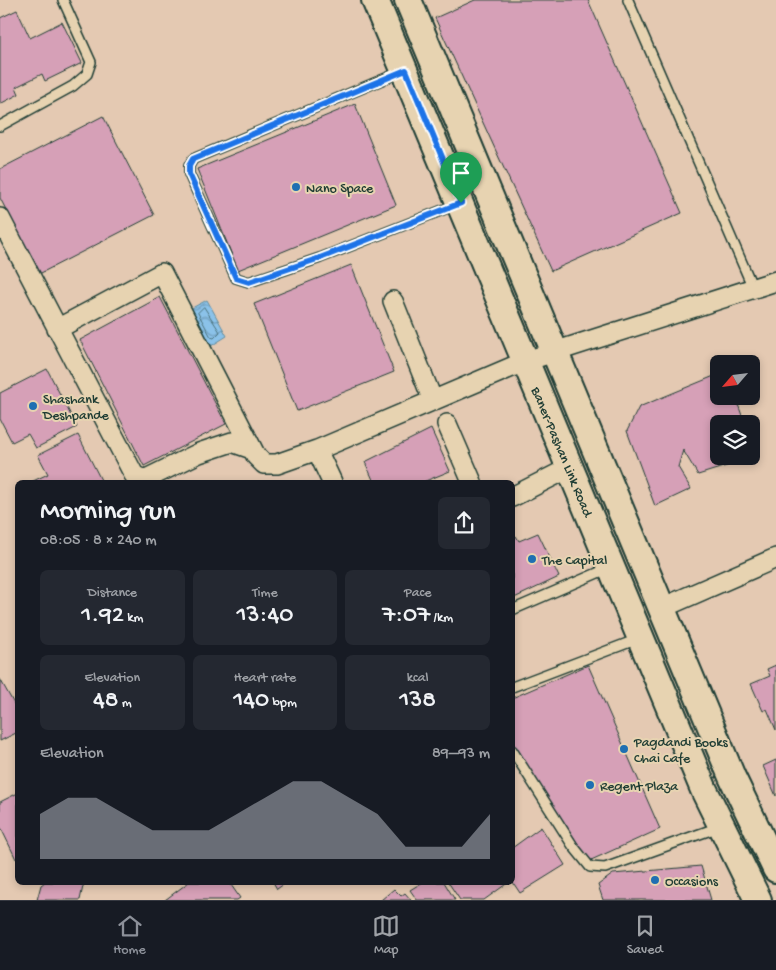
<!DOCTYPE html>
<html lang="en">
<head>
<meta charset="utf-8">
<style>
	body { margin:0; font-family:"Gochi Hand",sans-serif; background:#242831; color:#f1f3f6; height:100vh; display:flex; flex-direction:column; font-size:19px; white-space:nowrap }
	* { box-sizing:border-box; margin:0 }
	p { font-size:16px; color:#9ea1a6 }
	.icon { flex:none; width:28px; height:28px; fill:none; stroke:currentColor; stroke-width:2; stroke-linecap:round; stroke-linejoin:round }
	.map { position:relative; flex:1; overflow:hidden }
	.panel { position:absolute; left:15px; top:480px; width:500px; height:405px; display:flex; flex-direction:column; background:#171b24; border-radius:8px; box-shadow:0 2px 8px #0003 }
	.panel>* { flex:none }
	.needle { width:32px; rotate:242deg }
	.fabs { position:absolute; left:710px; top:355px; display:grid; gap:10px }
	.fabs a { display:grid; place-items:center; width:50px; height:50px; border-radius:8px; background:#171b24; box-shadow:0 2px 8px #0003; font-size:25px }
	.pin { position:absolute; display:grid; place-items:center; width:42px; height:42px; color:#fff; margin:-51px -21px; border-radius:50% 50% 50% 0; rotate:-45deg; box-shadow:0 0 5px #0007 }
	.pin .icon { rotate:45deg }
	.round { display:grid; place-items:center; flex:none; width:52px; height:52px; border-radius:8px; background:#242831 }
	.head { display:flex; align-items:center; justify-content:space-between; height:85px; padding:0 25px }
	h1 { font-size:28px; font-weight:600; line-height:38px }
	.stats { display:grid; grid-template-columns:repeat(3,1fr); gap:8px; height:85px; padding:5px 25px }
	.stats div { display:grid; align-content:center; border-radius:8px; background:#242831; text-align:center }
	.stats b { font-size:25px; font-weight:600 }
	.stats small { font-size:14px; font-weight:400 }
	.stats p { font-size:14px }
	.chart { height:140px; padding:10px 25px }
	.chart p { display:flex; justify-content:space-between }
	.chart svg { width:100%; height:90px; margin-top:5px; fill:#8c9099; opacity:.7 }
	.menu { display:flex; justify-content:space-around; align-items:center; height:70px; border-top:1px solid #363941; background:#171b24; font-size:14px; color:#9ea1a6 }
	.menu a { display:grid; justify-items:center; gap:2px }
	.menu .on { color:#8c9099 }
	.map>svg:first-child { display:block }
</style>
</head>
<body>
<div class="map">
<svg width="776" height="900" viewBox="0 0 776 900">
	<defs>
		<pattern id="water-waves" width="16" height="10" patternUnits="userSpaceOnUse" patternTransform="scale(1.25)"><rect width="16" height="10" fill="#8bc2e9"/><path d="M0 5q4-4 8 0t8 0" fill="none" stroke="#719fbe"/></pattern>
	</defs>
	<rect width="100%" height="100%" fill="#e4c9b2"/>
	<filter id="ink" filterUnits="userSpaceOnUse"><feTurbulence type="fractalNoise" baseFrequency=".02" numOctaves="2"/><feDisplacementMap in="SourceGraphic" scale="10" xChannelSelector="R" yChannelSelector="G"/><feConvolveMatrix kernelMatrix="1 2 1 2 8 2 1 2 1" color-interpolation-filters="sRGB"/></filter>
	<g filter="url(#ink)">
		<path fill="url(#water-waves)" stroke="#608da1" d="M207 300 227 336 211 346 190 309Z"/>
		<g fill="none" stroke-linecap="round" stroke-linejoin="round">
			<path stroke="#4a727c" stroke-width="1" d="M204 307 220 332 214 338 211 337 198 313Z"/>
		</g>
		<path fill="#d6a0b7" stroke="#1f3d34" d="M475 0H588L682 213 551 271 435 18Z
			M17 10 30 38 62 22 82 63 45 81 42 74 16 87 19 94 0 104V18Z
			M355 104 396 205 238 270 197 169Z
			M103 116 154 215 39 274 0 198V169Z
			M351 265 394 372 297 411 254 304Z
			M160 297 226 424 144 466 80 340Z
			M47 369 77 427 36 448 28 434 12 442 0 419V393Z
			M719 374V396H735L745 424H719V456H751V439L758 456 698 475 683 450 678 467 691 489 655 506 627 431 639 407Z
			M431 429 450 471 423 482H374L365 462Z
			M78 435 102 482H31L48 474 38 455Z
			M538 533 559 577 512 599V538L516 536 519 541Z
			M588 665 660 829 589 861 512 742V698Z
			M776 665V730L767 709 763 711 751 684 770 676 767 669Z
			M0 679 18 711V732L0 741Z
			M776 760V796L763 766Z
			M18 793V858L16 859 0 826V802Z
			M541 827 565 865 520 893 512 881V848Z
			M701 866 711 900H603L598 885 613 874Z
			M45 882H84L80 900H37L41 885Z
			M189 882H229L240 898 237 900H165Z
			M273 882H287L277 889Z
			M423 882H444L455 900H417L410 890Z
			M448 882H509L484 900H460Z
			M394 889 401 896 405 893 411 900H381Z"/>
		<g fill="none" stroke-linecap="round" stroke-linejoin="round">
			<g stroke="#1f3d34" stroke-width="12">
				<path id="lane" d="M628 0 753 288
					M403 71 193 159 189 166V174L236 278 249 282 320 258 458 204
					M0 126 73 86 87 74 91 62 63 0
					M512 610 609 568
					M512 687 638 639
					M512 750 573 846 590 867 605 868 719 827"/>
			</g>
			<g stroke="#1f3d34" stroke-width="22">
				<path id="street" d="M0 218 134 475 144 480 199 453 232 442 252 449
					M393 301 433 401
					M57 329 162 273 256 456 264 464H277L317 450 526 361 776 281
					M447 424 472 482
					M317 450 332 482
					M512 497 571 467
					M662 608 776 558"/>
			</g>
			<g stroke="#1f3d34" stroke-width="30">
				<g id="secondary">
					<path id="s1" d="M375 0 704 790 758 900"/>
					<path d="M408 0 732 777 776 869"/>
				</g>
			</g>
			<use href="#lane" stroke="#e7d3b1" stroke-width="9"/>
			<use href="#street" stroke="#e7d3b1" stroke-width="19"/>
			<use href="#secondary" stroke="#e7d3b1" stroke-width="26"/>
		</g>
	</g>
	<g fill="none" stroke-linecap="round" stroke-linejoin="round" filter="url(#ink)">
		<g stroke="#fff" stroke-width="10">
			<path id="route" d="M406 70 461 203 320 258 249 282 236 278 189 174V166L193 159Z"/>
		</g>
		<use href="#route" stroke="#1a73e8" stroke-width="6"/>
	</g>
	<g fill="#1f6fb2" stroke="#e7d3b1" stroke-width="2">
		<circle cx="296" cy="187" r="5"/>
		<circle cx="33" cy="406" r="5"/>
		<circle cx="532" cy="559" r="5"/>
		<circle cx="624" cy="749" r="5"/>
		<circle cx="590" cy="785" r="5"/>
		<circle cx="655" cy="880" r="5"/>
	</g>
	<g text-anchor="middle" stroke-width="4" stroke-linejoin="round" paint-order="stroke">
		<g font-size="14" fill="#1f3d34" stroke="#e7d3b1" text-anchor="start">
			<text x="306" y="192">Nano Space</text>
			<text x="43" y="403">Shashank<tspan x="43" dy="16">Deshpande</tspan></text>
			<text x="542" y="564">The Capital</text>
			<text x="634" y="746">Pagdandi Books<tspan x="634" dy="16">Chai Cafe</tspan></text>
			<text x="600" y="790">Regent Plaza</text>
			<text x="665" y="885">Occasions</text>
		</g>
		<g font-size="14" fill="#1f3d34" stroke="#e7d3b1">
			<text dy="5" stroke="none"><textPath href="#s1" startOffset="489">Baner-Pashan Link Road</textPath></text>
		</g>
	</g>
</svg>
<div class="fabs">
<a><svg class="needle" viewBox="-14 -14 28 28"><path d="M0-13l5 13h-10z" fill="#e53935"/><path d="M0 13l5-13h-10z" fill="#9ea1a6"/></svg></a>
<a><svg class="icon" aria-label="layers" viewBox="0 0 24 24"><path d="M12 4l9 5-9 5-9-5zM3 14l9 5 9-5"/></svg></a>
</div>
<div class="pin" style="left:461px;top:203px;background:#1e9e55"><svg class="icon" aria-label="arrive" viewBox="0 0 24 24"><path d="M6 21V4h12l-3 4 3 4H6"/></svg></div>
<section class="panel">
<div class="head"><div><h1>Morning run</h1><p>08:05 · 8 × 240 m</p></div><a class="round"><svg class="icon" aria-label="share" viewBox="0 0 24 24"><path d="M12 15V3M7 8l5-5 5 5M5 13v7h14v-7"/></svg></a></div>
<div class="stats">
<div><p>Distance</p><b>1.92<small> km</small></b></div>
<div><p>Time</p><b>13:40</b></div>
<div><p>Pace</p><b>7:07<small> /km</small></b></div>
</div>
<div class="stats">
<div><p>Elevation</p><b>48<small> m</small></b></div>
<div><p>Heart rate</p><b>140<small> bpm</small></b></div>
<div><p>kcal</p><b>138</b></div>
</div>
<div class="chart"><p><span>Elevation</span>89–93 m</p>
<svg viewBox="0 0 160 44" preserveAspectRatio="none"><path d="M0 44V22L10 14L20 14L30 22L40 30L50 30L60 30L70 22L80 14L90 6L100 6L110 14L120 22L130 38L140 38L150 38L160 22V44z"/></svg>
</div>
</section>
</div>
<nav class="menu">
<a class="on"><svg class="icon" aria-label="home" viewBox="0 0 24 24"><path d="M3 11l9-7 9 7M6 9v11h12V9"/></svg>Home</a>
<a><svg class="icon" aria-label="map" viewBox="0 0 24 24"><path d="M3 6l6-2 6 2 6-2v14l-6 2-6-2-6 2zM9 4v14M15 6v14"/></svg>Map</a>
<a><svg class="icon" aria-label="saved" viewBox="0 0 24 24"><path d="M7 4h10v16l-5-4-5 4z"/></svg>Saved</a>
</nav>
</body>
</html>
